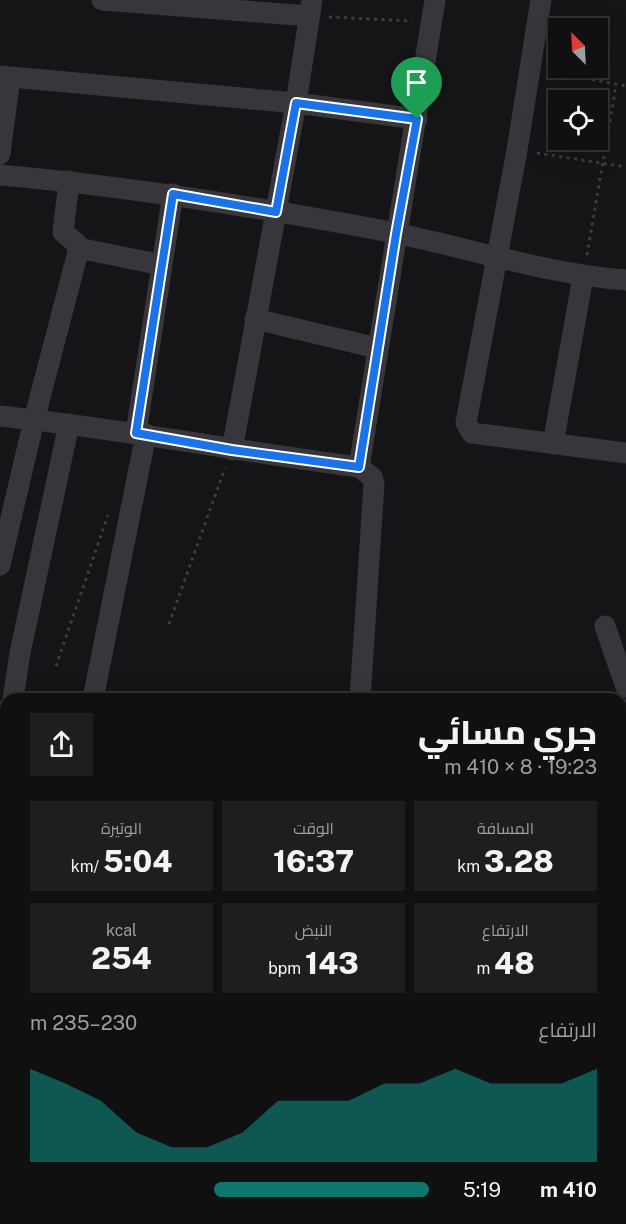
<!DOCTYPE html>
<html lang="ar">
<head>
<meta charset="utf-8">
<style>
	body { margin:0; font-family:"Public Sans",Cairo,sans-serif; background:#1e1e1f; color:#f1f3f6; direction:rtl; height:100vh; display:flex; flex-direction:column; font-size:22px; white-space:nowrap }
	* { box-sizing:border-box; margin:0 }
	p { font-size:20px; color:#9c9d9f }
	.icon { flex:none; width:33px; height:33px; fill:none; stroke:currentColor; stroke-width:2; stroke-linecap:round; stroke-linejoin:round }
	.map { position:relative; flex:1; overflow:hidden; direction:ltr }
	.side { position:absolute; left:0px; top:693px; width:627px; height:531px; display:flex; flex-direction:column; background:#101011; border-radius:18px 18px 0 0; box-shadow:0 6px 24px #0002,0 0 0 2px #303031; direction:rtl }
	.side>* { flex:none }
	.needle { width:39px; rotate:336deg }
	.buttons { position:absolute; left:548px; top:18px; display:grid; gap:12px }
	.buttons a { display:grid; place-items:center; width:60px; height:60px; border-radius:0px; background:#101011; box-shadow:0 6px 24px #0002,0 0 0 2px #303031; font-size:30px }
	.pin { position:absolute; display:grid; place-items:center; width:51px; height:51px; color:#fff; margin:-62px -26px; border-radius:50% 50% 50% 0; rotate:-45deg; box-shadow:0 0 6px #0007 }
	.pin .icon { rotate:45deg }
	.round { display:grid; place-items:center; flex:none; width:63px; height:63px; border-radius:0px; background:#1e1e1f }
	.headline { display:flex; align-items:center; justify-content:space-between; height:102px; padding:0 30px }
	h1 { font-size:33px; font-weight:800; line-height:45px }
	.metrics { display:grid; grid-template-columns:repeat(3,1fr); gap:9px; height:102px; padding:6px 30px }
	.metrics div { display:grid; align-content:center; border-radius:0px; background:#1e1e1f; text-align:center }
	.metrics b { font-size:30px; font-weight:800 }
	.metrics small { font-size:16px; font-weight:400 }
	.metrics p { font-size:16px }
	.chart { height:168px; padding:12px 30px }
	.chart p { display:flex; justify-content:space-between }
	.chart svg { width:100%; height:108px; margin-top:6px; fill:#0f766e; opacity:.7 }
	ul { padding:0 30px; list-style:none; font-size:20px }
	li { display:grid; grid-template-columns:96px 72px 1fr; align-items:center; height:45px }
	li i { height:15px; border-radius:8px; background:#0f766e }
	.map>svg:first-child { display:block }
</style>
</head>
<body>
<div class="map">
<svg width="626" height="1224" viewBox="0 0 626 1224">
	<rect width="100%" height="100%" fill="#151517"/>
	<path fill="#212124" d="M6 1072V1218H124L126 1224H0V1073Z"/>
	<path fill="#1f2721" d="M123 1218H347L353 1224H124Z"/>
	<path fill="#3f3f44" d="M421 1218H520L522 1224H423Z"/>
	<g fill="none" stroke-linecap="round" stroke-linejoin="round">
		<path stroke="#3c3d43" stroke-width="3" stroke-dasharray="3 4.5" stroke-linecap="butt" d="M329 17 412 21
			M548 71 626 86
			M537 153 626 167
			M587 255 616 85
			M169 624 225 468
			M56 666 108 515"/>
		<path stroke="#36363c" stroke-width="21" d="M102 0 309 16
			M541 0 517 150 466 423 472 433 626 453
			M0 76 296 103 417 119
			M0 154 10 77
			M0 175C133 187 264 208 395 233 472 249 547 274 626 280
			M78 248 162 265
			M255 319 377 348
			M0 416C120 429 239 451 359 467L372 477 374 484 360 699
			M136 433 173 194
			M553 444 583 277
			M232 450 296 103 312 0
			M359 467 435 0
			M0 565 34 420 78 252 77 244 63 232 69 181
			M605 626 626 687
			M13 699 20 653 69 424
			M93 699 146 434
			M0 778 6 741
			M0 820 6 821
			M621 831 626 829
			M0 863H6
			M0 1005 6 971
			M0 1058 6 1057
			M0 1193 6 1192
			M66 1218 68 1224
			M162 1218 163 1224
			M253 1218 255 1224
			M394 1218 397 1224"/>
	</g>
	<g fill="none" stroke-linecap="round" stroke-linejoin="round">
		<g stroke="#fff" stroke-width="12">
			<path id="route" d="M296 103 417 119 396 234 359 467 232 450 136 433 173 194 276 212Z"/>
		</g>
		<use href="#route" stroke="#1a73e8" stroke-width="8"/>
	</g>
</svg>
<div class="buttons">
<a><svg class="needle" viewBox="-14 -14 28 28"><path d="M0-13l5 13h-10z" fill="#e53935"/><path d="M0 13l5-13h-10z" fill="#9c9d9f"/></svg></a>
<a><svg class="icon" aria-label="locate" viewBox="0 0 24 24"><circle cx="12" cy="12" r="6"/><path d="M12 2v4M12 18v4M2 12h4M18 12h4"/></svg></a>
</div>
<div class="pin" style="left:417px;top:119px;background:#1e9e55"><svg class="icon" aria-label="arrive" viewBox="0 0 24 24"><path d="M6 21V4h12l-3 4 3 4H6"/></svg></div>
<section class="side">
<div class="headline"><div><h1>جري مسائي</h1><p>19:23 · 8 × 410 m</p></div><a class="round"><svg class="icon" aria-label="share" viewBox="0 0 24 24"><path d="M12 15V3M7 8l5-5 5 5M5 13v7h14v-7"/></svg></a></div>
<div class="metrics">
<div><p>المسافة</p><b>3.28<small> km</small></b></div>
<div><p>الوقت</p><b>16:37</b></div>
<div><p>الوتيرة</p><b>5:04<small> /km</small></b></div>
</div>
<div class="metrics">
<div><p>الارتفاع</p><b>48<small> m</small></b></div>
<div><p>النبض</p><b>143<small> bpm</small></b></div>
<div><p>kcal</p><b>254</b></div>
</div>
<div class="chart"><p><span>الارتفاع</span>230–235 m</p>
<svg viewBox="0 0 160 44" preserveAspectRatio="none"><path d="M0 44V6L10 12L20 19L30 32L40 38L50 38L60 32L70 19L80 19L90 19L100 12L110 12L120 6L130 12L140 12L150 12L160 6V44z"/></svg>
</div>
<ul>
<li><b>410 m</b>5:19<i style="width:54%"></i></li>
</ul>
</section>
</div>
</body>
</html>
